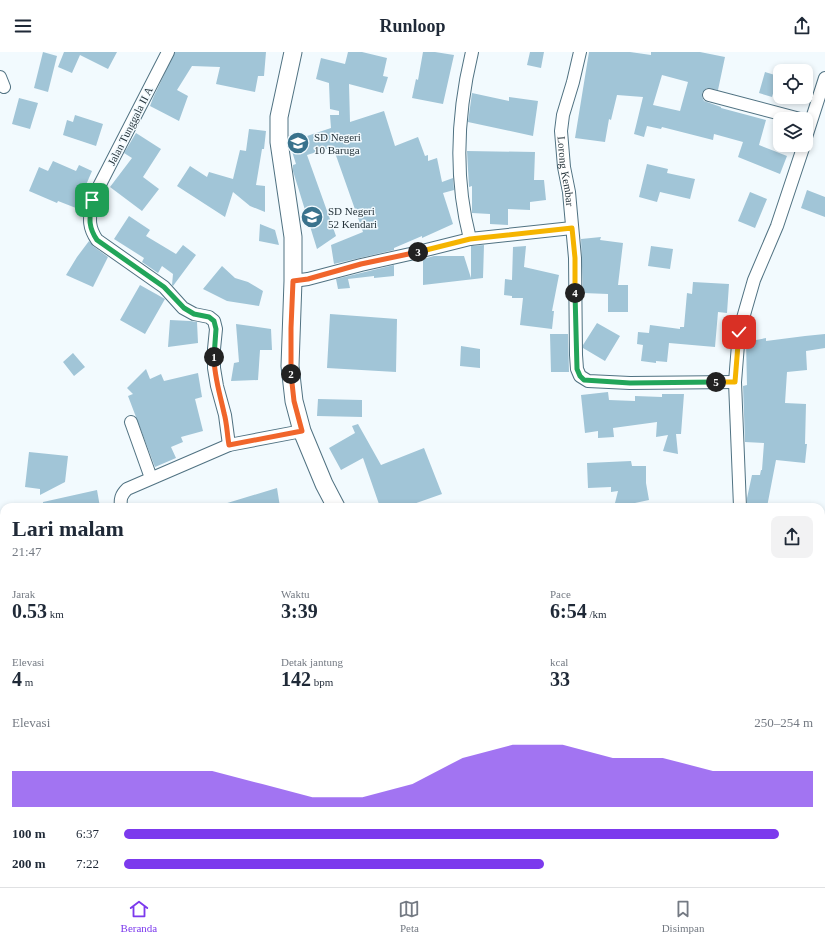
<!DOCTYPE html>
<html lang="id">
<head>
<meta charset="utf-8">
<style>
	body { margin:0; font-family:Georgia,serif; background:#f2f2f3; color:#1f2937; height:100vh; display:flex; flex-direction:column; font-size:15px; white-space:nowrap }
	* { box-sizing:border-box; margin:0 }
	p { font-size:13px; color:#747a83 }
	.icon { flex:none; width:22px; height:22px; fill:none; stroke:currentColor; stroke-width:2; stroke-linecap:round; stroke-linejoin:round }
	.map { position:relative; flex:1; overflow:hidden }
	.sheet { position:absolute; left:0px; top:451px; width:825px; height:384px; display:flex; flex-direction:column; background:#fff; border-radius:12px 12px 0 0; box-shadow:0 2px 6px #0003 }
	.sheet>* { flex:none }
	.fabs { position:absolute; left:773px; top:12px; display:grid; gap:8px }
	.fabs a { display:grid; place-items:center; width:40px; height:40px; border-radius:8px; background:#fff; box-shadow:0 2px 6px #0003; font-size:20px }
	.pin { position:absolute; display:grid; place-items:center; width:34px; height:34px; color:#fff; margin:-17px; border-radius:8px; box-shadow:0 2px 6px #0006 }
	.km { position:absolute; width:20px; height:20px; margin:-10px; border-radius:50%; background:#222; color:#fff; font-size:11px; line-height:20px; text-align:center }
	.round { display:grid; place-items:center; flex:none; width:42px; height:42px; border-radius:8px; background:#f2f2f3 }
	.head { display:flex; align-items:center; justify-content:space-between; height:68px; padding:0 12px }
	h1 { font-size:22px; font-weight:800; line-height:30px }
	.figures { display:grid; grid-template-columns:repeat(3,1fr); gap:6px; height:68px; padding:4px 12px }
	.figures div { display:grid; align-content:center }
	.figures b { font-size:20px; font-weight:800 }
	.figures small { font-size:11px; font-weight:400 }
	.figures p { font-size:11px }
	.chart { height:112px; padding:8px 12px }
	.chart p { display:flex; justify-content:space-between }
	.chart svg { width:100%; height:72px; margin-top:4px; fill:#7c3aed; opacity:.7 }
	ul { padding:0 12px; list-style:none; font-size:13px }
	li { display:grid; grid-template-columns:64px 48px 1fr; align-items:center; height:30px }
	li i { height:10px; border-radius:5px; background:#7c3aed }
	header { display:flex; justify-content:space-between; align-items:center; height:52px; padding:0 12px; background:#fff; font-size:18px; font-weight:800 }
	.tabs { display:flex; justify-content:space-around; align-items:center; height:56px; border-top:1px solid #e0e1e3; background:#fff; font-size:11px; color:#747a83 }
	.tabs a { display:grid; justify-items:center; gap:2px }
	.tabs .on { color:#7c3aed }
	.map>svg:first-child { display:block }
</style>
</head>
<body>
<header><svg class="icon" aria-label="menu" viewBox="0 0 24 24"><path d="M4 6h16M4 12h16M4 18h16"/></svg>Runloop<svg class="icon" aria-label="share" viewBox="0 0 24 24"><path d="M12 15V3M7 8l5-5 5 5M5 13v7h14v-7"/></svg></header>
<div class="map">
<svg width="825" height="835" viewBox="0 0 825 835">
	<rect width="100%" height="100%" fill="#f2fafe"/>
	<g fill="none" stroke-linecap="round" stroke-linejoin="round">
		<path stroke="#60bce6" stroke-width="27" d="M821 818 825 813
			M803 835 808 831"/>
	</g>
	<path fill="#a1c5d7" fill-rule="evenodd" d="M43 0 57 4 48 40 34 36Z
		M64 0H117L108 17 80 3 72 21 58 15Z
		M175 0H266L264 24H258L255 40 216 32 220 15 192 14 177 38 188 44 179 69 150 54 153 46Z
		M348 0H362L387 6 383 24 388 25 383 41 349 32 350 70 384 59 395 94 418 85 425 104 428 103V109L437 106 442 130 453 126 454 138 443 141 453 172 422 186V184L394 196V198L334 212 331 193 363 180 333 95 307 103 336 184 317 197 293 119V113L296 112 289 90 331 76 330 63H339V59L330 57 329 31 316 27 321 6 345 12Z
		M423 0H435L454 3 443 52 412 46 416 27 418 28Z
		M530 0H544L541 16 527 13Z
		M589 0H630L651 3V0H700L725 5 718 38 707 36 702 41V45L704 49 721 55V56L766 68 759 93 787 104 780 122 738 105 743 90 714 82 713 88 662 75 661 77 647 74 644 85 634 82 643 45 617 43 611 68 609 67 605 90 575 86ZM662 23 688 30 680 59 653 53Z
		M765 20 778 24 772 45 759 41Z
		M472 41 509 49V45L538 49 533 84 468 70Z
		M19 46 38 51 30 77 12 72Z
		M75 63 103 72 96 94 63 83 67 68 73 70Z
		M249 77 266 79 264 97H262L256 133 265 134V160L250 154 233 140 225 165 177 134 190 114 207 125 209 120 233 127 240 98 246 99Z
		M136 81 161 97 143 125 159 137 142 159 110 135 132 106 124 101Z
		M467 99 535 100 534 128H544L546 148 530 150V158L508 157V173L490 172V162L472 161V134L469 135Z
		M53 109 76 119 79 113 92 119 76 156 58 149 57 151 29 139 39 115 48 119Z
		M647 112 668 117 667 121 695 127 690 147 660 140 657 150 639 145Z
		M807 138 825 145V165L801 156Z
		M750 140 767 147 755 176 738 169Z
		M129 164 150 178 146 184 176 202 183 193 196 203 173 234 172 233 173 222 162 214 158 221 142 210 144 206 114 187Z
		M260 172 275 178 279 193 259 189Z
		M601 185 600 188 623 191 618 233H628V260H608V242L583 241 581 187Z
		M89 189 93 194 108 205 93 235 66 223 77 205Z
		M484 193 483 226 423 233V207L434 204H464L471 226V194Z
		M526 194 524 215 559 223 552 259H554L552 277 520 273 523 246H512V244L504 243 505 227 512 228 513 195Z
		M651 194 673 197 670 217 648 214Z
		M394 213V224L374 226V224L348 227 350 236 338 237 336 227Z
		M222 214 235 226 248 230 263 239 259 254 227 249 203 237Z
		M693 230 729 232 727 261 718 260 715 295 669 291 667 310 656 309V311L641 309 643 293 637 292 638 280 649 281 650 273 680 277V275H684L687 241 692 242Z
		M140 233 165 247 145 282 120 268Z
		M330 262 397 267 396 320 327 316Z
		M170 268 190 269 197 270 198 291 168 295Z
		M597 271 620 284 605 309 583 296V293Z
		M236 272 271 277 272 298H260L258 328 231 329 234 311 239 310Z
		M550 282H568L569 320H551Z
		M825 282V296L806 299 807 318 787 320 785 351 806 352 805 392H807L805 411 776 408 767 455H757L747 451V446L752 423H760L761 418H762L764 391 745 390 743 334 747 333 746 290 766 286V289L805 284Z
		M461 294 480 297V316L460 314Z
		M73 301 85 315 74 324 63 310Z
		M146 317 150 327 161 322 164 329 198 321 202 345 195 347 203 379 181 385 183 390 171 395 176 406 155 415 128 344 133 342 127 336Z
		M608 340 609 348 635 349V344L662 345V342H684L681 382H676L678 402 663 399 668 383 656 385 657 370 613 376 614 385 598 386V379L585 381 581 343Z
		M318 347 362 348V365L317 364Z
		M358 372 381 413 424 396 442 442 405 455H380L363 406 341 418 329 396 355 381 352 374Z
		M29 400 68 404 65 430 40 443V437L25 435Z
		M631 409 632 414H646V431L649 448 635 451V455H614L618 439 611 440V435L588 436 587 411Z
		M277 436 280 455H224V452Z
		M97 438 100 455H43V450Z"/>
	<g fill="none" stroke-linecap="round" stroke-linejoin="round">
		<g stroke="#507282" stroke-width="14">
			<g id="street">
				<path d="M168 0 92 148C90 165 87 173 97 188L164 235 183 256 194 262 209 265 214 269 216 277 214 297V316L217 334 225 363 229 393"/>
				<path id="s1" d="M580 0 573 30 563 63 561 79 564 115 569 140 575 206 576 303 577 317 580 324 588 329 630 331 735 330"/>
				<path d="M0 25 4 35"/>
				<path d="M709 43 800 67"/>
				<path d="M806 85 825 26"/>
				<path d="M470 187C454 125 457 62 472 0"/>
				<path d="M293 229 308 227 361 213 410 202 470 187 572 176"/>
				<path d="M131 370 151 426"/>
				<path d="M121 455C120 447 121 443 127 437L229 393 302 379"/>
				<path d="M740 455 735 330 739 280 754 228 777 174 804 93"/>
				<path d="M509 831 510 835"/>
				<path d="M91 835V831"/>
				<path d="M644 835 646 831"/>
				<path d="M670 835 672 831"/>
			</g>
		</g>
		<g stroke="#507282" stroke-width="19">
			<path id="secondary" d="M293 0 279 65V90L293 185V229L290 314 294 349 302 379 324 432 336 455"/>
		</g>
		<g stroke="#507282" stroke-width="24">
			<path id="highway" d="M821 571 825 573
				M821 593 825 595
				M0 639H4
				M0 659H4"/>
		</g>
		<use href="#street" stroke="#fff" stroke-width="12"/>
		<use href="#secondary" stroke="#fff" stroke-width="17"/>
		<use href="#highway" stroke="#fff" stroke-width="22"/>
	</g>
	<g fill="none" stroke-linecap="round" stroke-linejoin="round">
		<g stroke="#fff" stroke-width="8">
			<path id="split-1" d="M92 148C90 165 87 173 97 188L164 235 184 256 194 262 209 265 214 269 216 277 214 305"/>
		</g>
		<g stroke="#fff" stroke-width="8">
			<path id="split-2" d="M214 305C214 324 220 342 224 361 227 371 227 382 229 393L302 379 294 349 291 322"/>
		</g>
		<g stroke="#fff" stroke-width="8">
			<path id="split-3" d="M291 322V276L293 229 308 227 361 212 418 200"/>
		</g>
		<g stroke="#fff" stroke-width="8">
			<path id="split-4" d="M418 200 470 187 572 176 575 206V241"/>
		</g>
		<g stroke="#fff" stroke-width="8">
			<path id="split-5" d="M575 241 577 317 580 324 584 328 630 331 716 330"/>
		</g>
		<g stroke="#fff" stroke-width="8">
			<path id="split-6" d="M716 330H735L739 280"/>
		</g>
		<use href="#split-1" stroke="#22a559" stroke-width="5"/>
		<use href="#split-2" stroke="#f0652b" stroke-width="5"/>
		<use href="#split-3" stroke="#f0652b" stroke-width="5"/>
		<use href="#split-4" stroke="#f5b400" stroke-width="5"/>
		<use href="#split-5" stroke="#22a559" stroke-width="5"/>
		<use href="#split-6" stroke="#f5b400" stroke-width="5"/>
	</g>
	<defs>
		<g id="school-disc" transform="scale(1.15)"><circle r="9.5" fill="#39728c" stroke="#f2fafe"/><path d="M0-5L7-2L0 1L-7-2ZM-4 1L0 2.5L4 1V4Q0 6-4 4Z" fill="#fff"/></g>
	</defs>
	<g fill-rule="evenodd">
		<use href="#school-disc" x="298" y="91"/>
		<use href="#school-disc" x="312" y="165"/>
	</g>
	<g text-anchor="middle" stroke-width="3" stroke-linejoin="round" paint-order="stroke">
		<g font-size="11" fill="#25333a" stroke="#f2fafe">
			<text transform="translate(130 74) rotate(-63)" y="4">Jalan Tunggala II A</text>
			<text dy="4" stroke="none"><textPath href="#s1" startOffset="122">Lorong Kembar</textPath></text>
		</g>
		<g font-size="11" fill="#25333a" stroke="#f2fafe" text-anchor="start">
			<text x="314" y="89">SD Negeri<tspan x="314" dy="13">10 Baruga</tspan></text>
			<text x="328" y="163">SD Negeri<tspan x="328" dy="13">52 Kendari</tspan></text>
		</g>
	</g>
</svg>
<div class="fabs">
<a><svg class="icon" aria-label="locate" viewBox="0 0 24 24"><circle cx="12" cy="12" r="6"/><path d="M12 2v4M12 18v4M2 12h4M18 12h4"/></svg></a>
<a><svg class="icon" aria-label="layers" viewBox="0 0 24 24"><path d="M12 4l9 5-9 5-9-5zM3 14l9 5 9-5"/></svg></a>
</div>
<div class="pin" style="left:92px;top:148px;background:#1e9e55"><svg class="icon" aria-label="arrive" viewBox="0 0 24 24"><path d="M6 21V4h12l-3 4 3 4H6"/></svg></div>
<div class="pin" style="left:739px;top:280px;background:#d93025"><svg class="icon" aria-label="check" viewBox="0 0 24 24"><path d="M5 12l5 5 9-10"/></svg></div>
<b class="km" style="left:214px;top:305px">1</b>
<b class="km" style="left:291px;top:322px">2</b>
<b class="km" style="left:418px;top:200px">3</b>
<b class="km" style="left:575px;top:241px">4</b>
<b class="km" style="left:716px;top:330px">5</b>
<section class="sheet">
<div class="head"><div><h1>Lari malam</h1><p>21:47</p></div><a class="round"><svg class="icon" aria-label="share" viewBox="0 0 24 24"><path d="M12 15V3M7 8l5-5 5 5M5 13v7h14v-7"/></svg></a></div>
<div class="figures">
<div><p>Jarak</p><b>0.53<small> km</small></b></div>
<div><p>Waktu</p><b>3:39</b></div>
<div><p>Pace</p><b>6:54<small> /km</small></b></div>
</div>
<div class="figures">
<div><p>Elevasi</p><b>4<small> m</small></b></div>
<div><p>Detak jantung</p><b>142<small> bpm</small></b></div>
<div><p>kcal</p><b>33</b></div>
</div>
<div class="chart"><p><span>Elevasi</span>250–254 m</p>
<svg viewBox="0 0 160 44" preserveAspectRatio="none"><path d="M0 44V22L10 22L20 22L30 22L40 22L50 30L60 38L70 38L80 30L90 14L100 6L110 6L120 14L130 14L140 22L150 22L160 22V44z"/></svg>
</div>
<ul>
<li><b>100 m</b>6:37<i style="width:95%"></i></li>
<li><b>200 m</b>7:22<i style="width:61%"></i></li>
</ul>
</section>
</div>
<nav class="tabs">
<a class="on"><svg class="icon" aria-label="home" viewBox="0 0 24 24"><path d="M3 11l9-7 9 7M6 9v11h12V9"/></svg>Beranda</a>
<a><svg class="icon" aria-label="map" viewBox="0 0 24 24"><path d="M3 6l6-2 6 2 6-2v14l-6 2-6-2-6 2zM9 4v14M15 6v14"/></svg>Peta</a>
<a><svg class="icon" aria-label="saved" viewBox="0 0 24 24"><path d="M7 4h10v16l-5-4-5 4z"/></svg>Disimpan</a>
</nav>
</body>
</html>
